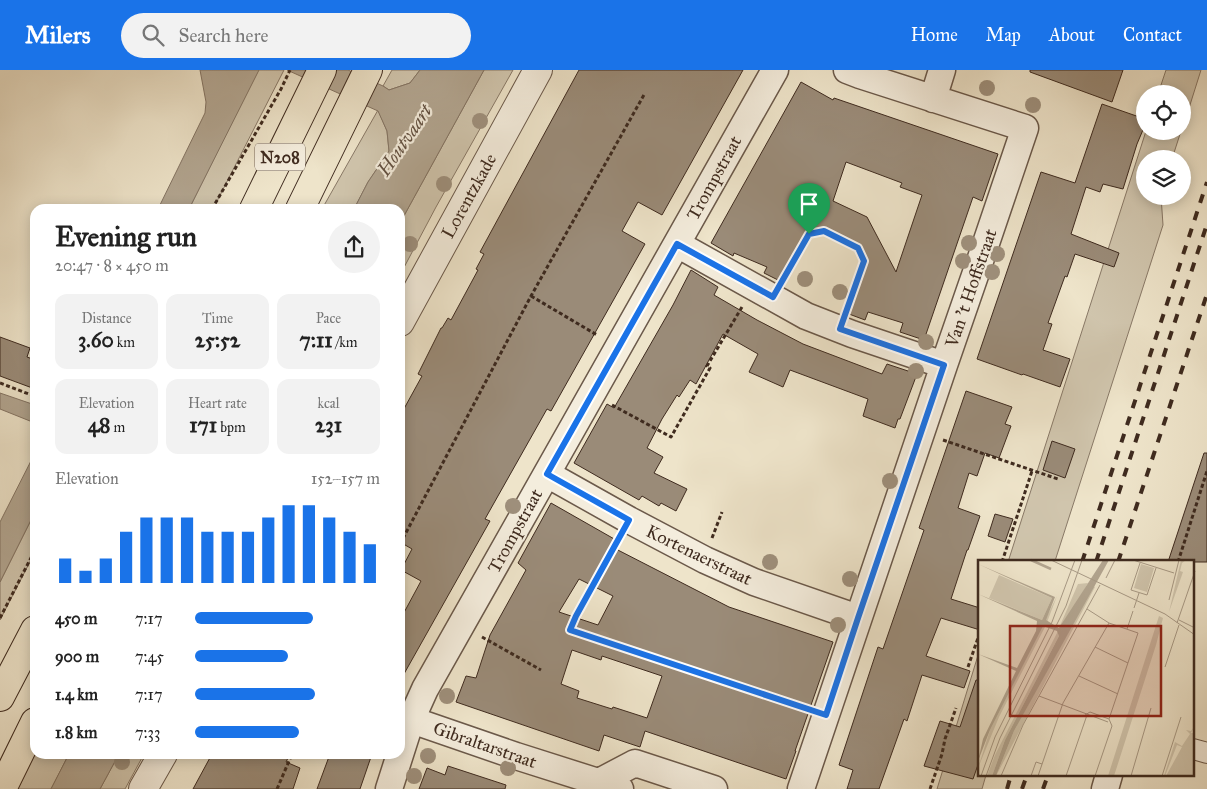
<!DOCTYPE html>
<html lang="en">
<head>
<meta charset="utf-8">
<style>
	body { margin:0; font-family:"IM FELL Great Primer",serif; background:#f2f2f2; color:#222; height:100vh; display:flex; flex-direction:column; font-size:19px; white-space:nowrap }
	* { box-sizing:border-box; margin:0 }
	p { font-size:16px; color:#767676 }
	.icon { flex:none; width:28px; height:28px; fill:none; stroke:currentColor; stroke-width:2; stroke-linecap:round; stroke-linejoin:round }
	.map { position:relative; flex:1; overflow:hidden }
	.sheet { position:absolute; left:30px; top:134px; width:375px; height:555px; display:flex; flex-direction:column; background:#fff; border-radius:15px; box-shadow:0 2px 12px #0003 }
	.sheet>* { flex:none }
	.tools { position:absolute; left:1136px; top:15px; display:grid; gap:10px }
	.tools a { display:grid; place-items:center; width:55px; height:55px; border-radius:50%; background:#fff; box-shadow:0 2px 12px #0003; font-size:25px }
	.pin { position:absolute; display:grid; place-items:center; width:42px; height:42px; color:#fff; margin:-51px -21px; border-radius:50% 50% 50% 0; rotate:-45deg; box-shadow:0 0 5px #0007 }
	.pin .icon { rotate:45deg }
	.round { display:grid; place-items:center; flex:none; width:52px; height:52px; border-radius:26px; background:#f2f2f2 }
	.overview { display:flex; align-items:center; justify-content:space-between; height:85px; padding:0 25px }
	h1 { font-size:28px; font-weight:800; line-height:38px }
	.metrics { display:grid; grid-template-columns:repeat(3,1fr); gap:8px; height:85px; padding:5px 25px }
	.metrics div { display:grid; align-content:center; border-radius:12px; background:#f2f2f2; text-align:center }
	.metrics b { font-size:21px; font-weight:800 }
	.metrics small { font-size:14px; font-weight:400 }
	.metrics p { font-size:14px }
	.chart { height:140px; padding:10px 25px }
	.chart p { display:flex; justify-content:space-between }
	.chart svg { width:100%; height:90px; margin-top:5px; stroke:#1a73e8; stroke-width:6 }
	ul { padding:0 25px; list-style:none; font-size:16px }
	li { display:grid; grid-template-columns:80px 60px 1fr; align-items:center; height:38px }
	li i { height:12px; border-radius:6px; background:#1a73e8 }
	header { display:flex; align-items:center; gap:30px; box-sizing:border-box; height:70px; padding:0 25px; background:#1a73e8; color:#fff }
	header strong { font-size:24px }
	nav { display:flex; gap:28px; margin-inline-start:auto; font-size:18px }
	.search { width:350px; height:45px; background:#f2f2f2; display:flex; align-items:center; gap:12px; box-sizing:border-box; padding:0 18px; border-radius:28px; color:#767676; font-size:19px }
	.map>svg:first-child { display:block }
</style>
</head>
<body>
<header>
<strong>Milers</strong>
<div class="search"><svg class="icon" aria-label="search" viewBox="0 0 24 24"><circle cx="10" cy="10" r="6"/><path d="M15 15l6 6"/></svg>Search here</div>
<nav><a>Home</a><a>Map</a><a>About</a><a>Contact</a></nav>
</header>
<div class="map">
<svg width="1207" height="719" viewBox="0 0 1207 719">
	<rect width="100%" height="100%" fill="#eee4ca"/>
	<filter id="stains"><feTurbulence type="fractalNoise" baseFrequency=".004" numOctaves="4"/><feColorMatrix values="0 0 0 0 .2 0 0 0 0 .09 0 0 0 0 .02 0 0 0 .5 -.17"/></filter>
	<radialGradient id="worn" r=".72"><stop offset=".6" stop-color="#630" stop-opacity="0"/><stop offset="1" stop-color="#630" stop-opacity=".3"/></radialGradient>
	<path fill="#d0c5ad" stroke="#887866" d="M258 0H284L213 139H189Z
		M392 0H420L410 13 389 20 383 16Z
		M484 0H513L436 137 400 205V153Z
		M1166 0H1201L1183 57 1182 24H1158Z
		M378 40 387 61 389 81 368 112 354 139H322Z
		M1146 61H1181L1172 89H1145V126H1161L1163 155 1055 491 1008 492Z
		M35 442V482L0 550V512Z
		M979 582 980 705H986L982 719H937Z
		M35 679V684H69L51 719H14Z
		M119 684H144L125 719H100Z"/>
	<path fill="#b2a590" stroke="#847463" d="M200 0H259L189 139H158L205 43 206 32Z
		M287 0H348L383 16 389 20 410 13 420 0H484L400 153V139H354L368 112 389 81 387 61 378 41Z
		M0 323 35 335V353L0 339Z
		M35 383V442L0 512V452Z
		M69 684H119L100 719H51Z"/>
	<path fill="#9a8b78" stroke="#3f2b1f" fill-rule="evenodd" d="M579 0H743L662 145 638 132 622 161 645 174 551 341 547 339 485 449 490 451 400 611V550L421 511 401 500 412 479 400 472V346L422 306 418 304 441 258H442L448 248 451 250 478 200 476 199 484 184 480 182Z
		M1030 0H1123L1112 32 1030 2Z
		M801 12 833 30 834 28 998 84 982 131 973 127 924 270 900 262 903 253 868 242 865 250 849 244 867 190 860 175 824 158 807 161 780 211 764 203 767 197 734 183 733 186 711 173ZM846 92 902 113 900 117 922 125 896 202 867 147 833 131Z
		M1102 34 1145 49V55L1137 74 1123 119 1103 114 1100 122 1086 117 1071 164 1119 183 1114 197 1075 184 1067 207 1065 206 1048 253 1052 254 1043 280 1070 289 1060 317 1023 304 1022 305 977 289 1041 102 1075 113Z
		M691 200 718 217 714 225 757 250 803 274 882 304 887 294 917 304 900 349H898L895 358 863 346 868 329 790 300 783 317 749 302 758 284 723 264 696 314 690 310 679 327 677 325 662 349 647 378 663 387 654 403 687 419 676 441 661 433 659 436 642 426 639 430 574 393 607 334 614 338 673 235Z
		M0 267 30 278 27 287 35 290V319L0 306Z
		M966 321 1012 337 1005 354 1011 356 999 388 985 383 977 406 969 403 958 438 980 446 968 480H967L951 529 980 538V560L941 548 926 586 970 601 964 618 922 605 907 651 904 649 879 719H847L853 700 839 695 878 577 883 579 924 460 919 458Z
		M1052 371 1075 379 1065 408 1043 400Z
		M1204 383H1207V492H1168Z
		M551 433 616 470 612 477 729 537 833 572 795 681H796L786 709 645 661 640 677 604 665 599 681 456 632 466 606 476 608 490 565 526 500 518 493ZM579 509 613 526 598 555 559 542ZM572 580 601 590 602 586 662 606 647 648 613 637 612 639 577 628 579 621 561 614Z
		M995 444 1013 449 1005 472 988 466Z
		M976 610H980V689L973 709 924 696 940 651 960 657Z
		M212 684H290L286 692 300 698 293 719H193Z
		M330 684H372L360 719H317Z
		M448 696 506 715 505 719H419L427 698 445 705Z"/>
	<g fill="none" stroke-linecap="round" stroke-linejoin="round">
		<g stroke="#6b594a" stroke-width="22">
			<path id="pedestrian" d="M1193 679 1207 683"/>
		</g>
		<g stroke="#6b594a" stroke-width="29">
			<path id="minor" d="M933 29 942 0
				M677 174 806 246 852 264 944 295
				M547 404 629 450 705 490 754 512 858 548
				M400 646 516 686 620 719
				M599 712 635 693 714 719
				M389 719 411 650 425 619 775 0
				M801 719 944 295 981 188 1025 58 860 5 847 0
				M1105 719 1109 705"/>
		</g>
		<g stroke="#6b594a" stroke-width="30">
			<path id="tertiary" d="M400 252 538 0
				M143 719 163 684"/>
		</g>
		<g stroke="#3f2b1f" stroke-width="30">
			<path id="primary" d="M254 139 322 0
				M300 139 368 0
				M0 627 35 560
				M2 719 35 652"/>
		</g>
		<path stroke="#3f2b1f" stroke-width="3" stroke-dasharray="4 2.5" stroke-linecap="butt" d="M212 139 281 19 290 0
			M785 207 809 164 824 161 858 178 864 191 848 237
			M531 226 597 265
			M0 313 34 326
			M612 335 671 367 710 298 707 296 742 237
			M943 370 1058 409
			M712 468 722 442
			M618 470 576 546 570 560 674 594 804 638
			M400 474 531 226 645 23
			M1002 492 1032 401
			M1178 492 1207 401
			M0 548 35 480
			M482 567 541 600
			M968 597 980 562
			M277 719 292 684
			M930 719 942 684 945 669 956 638"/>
		<use href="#pedestrian" stroke="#f4eddd" stroke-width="20"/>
		<use href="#minor" stroke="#f4eddd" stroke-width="26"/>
		<use href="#tertiary" stroke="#f4eddd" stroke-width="28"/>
		<use href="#primary" stroke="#eee4ca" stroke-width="28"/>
		<path stroke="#3f2b1f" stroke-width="4" stroke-dasharray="9 9" stroke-linecap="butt" d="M1082 492 1207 112
			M1096 492 1207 154
			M1118 492 1207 224
			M1007 719 1011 705
			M1022 719 1027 705
			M1043 719 1048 705"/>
	</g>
	<g fill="#9e8f7b">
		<circle cx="987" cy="18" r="8"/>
		<circle cx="1033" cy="35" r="8"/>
		<circle cx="480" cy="51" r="8"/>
		<circle cx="444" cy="114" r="8"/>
		<circle cx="969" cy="173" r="8"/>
		<circle cx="410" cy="174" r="8"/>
		<circle cx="997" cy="184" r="8"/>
		<circle cx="963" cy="191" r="8"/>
		<circle cx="992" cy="202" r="8"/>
		<circle cx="805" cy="209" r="8"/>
		<circle cx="840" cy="222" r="8"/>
		<circle cx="926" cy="272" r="8"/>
		<circle cx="916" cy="301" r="8"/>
		<circle cx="890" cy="411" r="8"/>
		<circle cx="513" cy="436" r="8"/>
		<circle cx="770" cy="492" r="8"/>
		<circle cx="850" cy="509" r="8"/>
		<circle cx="838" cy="555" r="8"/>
		<circle cx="602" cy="569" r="8"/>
		<circle cx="447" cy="626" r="8"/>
		<circle cx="428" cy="686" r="8"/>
		<circle cx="122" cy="692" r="8"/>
		<circle cx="508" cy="698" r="8"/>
		<circle cx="414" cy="706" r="8"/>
	</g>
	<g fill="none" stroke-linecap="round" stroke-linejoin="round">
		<g stroke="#fff" stroke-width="10">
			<path id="route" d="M824 161 858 178 864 191 840 259 944 295 858 548 826 645 570 560 576 546 629 450 547 404 677 174 773 227 809 164Z"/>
		</g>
		<use href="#route" stroke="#1a73e8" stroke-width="6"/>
	</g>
	<g text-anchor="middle" stroke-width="4.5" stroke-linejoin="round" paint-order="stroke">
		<rect fill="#f4eddd" stroke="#756558" stroke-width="1" x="255" y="73.5" width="50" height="27" rx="4"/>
		<g font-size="16" font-weight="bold" fill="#3f2b1f">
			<text x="280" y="93">N208</text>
		</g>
		<g font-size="18" fill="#3f2b1f" stroke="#f4eddd">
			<text transform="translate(714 108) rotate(-61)" y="6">Trompstraat</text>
			<text transform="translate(469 126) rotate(-61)" y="6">Lorentzkade</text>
			<text transform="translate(971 218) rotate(-71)" y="6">Van 't Hoffstraat</text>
			<text transform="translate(515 461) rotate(-61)" y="6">Trompstraat</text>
			<text transform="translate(699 485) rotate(26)" y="6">Kortenaerstraat</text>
			<text transform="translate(485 675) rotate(19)" y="6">Gibraltarstraat</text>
		</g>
		<g font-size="19" font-style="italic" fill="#625041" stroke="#f4eddd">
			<text transform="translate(404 70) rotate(-56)" y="7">Houtvaart</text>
		</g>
	</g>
	<g transform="translate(978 490)">
		<rect width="216" height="216" fill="#eee4ca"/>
		<path d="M203 0H208L204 3 202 11 205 12 191 52ZM163 4 176 8 169 32 156 28ZM21 15 74 38 64 60 11 38ZM110 23 88 61 81 68 100 24ZM115 26 117 27 18 216 36 171ZM79 36 68 65 21 157 0 208 12 170ZM181 56 185 58 178 85 136 216H130ZM80 71 81 76 27 180 14 216H9L17 195ZM216 167 213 173H216V216H188L204 187 199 185 187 216H186L197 182 204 186 212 174 208 170 213 171Z" fill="#d0c5ad"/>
		<path d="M125 0H131L36 171 18 216H14L27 180 81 76 79 71 65 66 12 170 0 201 5 179 38 111 0 94 39 108 58 71 59 61 0 34 64 60 74 38 0 4 77 37 68 60 81 68Z" fill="#b2a590"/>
		<path fill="none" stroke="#b2a590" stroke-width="2.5" d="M53 0 73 9"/>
		<path fill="none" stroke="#a89a86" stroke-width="1" d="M73 0 187 54 217 75M155 0 196 13M162 3 153 30 169 35 178 8M128 18 137 0M191 40 201 0M156 48 161 33M109 49 131 63 160 73 131 159 134 166 117 216M201 60 217 68M199 63 217 11M149 69 155 51M117 87 150 103M187 107 201 65M101 116 140 134M61 136 130 162M107 155 112 152 131 159M3 216 17 177 74 62 97 0M8 216 22 178 88 46 104 0M23 216 45 165 122 25M53 216 58 202 64 204M60 216 85 143 131 63M88 216 109 155M153 216 173 148M184 216 203 157"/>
		<path fill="#8f2418" fill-opacity="0.15" stroke="#8f2418" stroke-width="2.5" d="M32 66H183V156H32Z"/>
		<rect width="216" height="216" fill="none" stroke="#3f2b1f" stroke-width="2.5"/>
	</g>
	<rect width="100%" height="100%" filter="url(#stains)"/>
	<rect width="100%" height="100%" fill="url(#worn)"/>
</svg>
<div class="tools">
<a><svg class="icon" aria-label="locate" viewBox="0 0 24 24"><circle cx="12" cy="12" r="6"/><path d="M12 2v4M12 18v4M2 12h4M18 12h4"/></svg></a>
<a><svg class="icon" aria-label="layers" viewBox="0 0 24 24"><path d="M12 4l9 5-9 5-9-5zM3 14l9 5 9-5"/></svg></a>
</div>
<div class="pin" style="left:809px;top:164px;background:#1e9e55"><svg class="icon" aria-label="arrive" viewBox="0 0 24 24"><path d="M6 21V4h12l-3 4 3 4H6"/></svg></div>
<section class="sheet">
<div class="overview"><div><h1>Evening run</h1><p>20:47 · 8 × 450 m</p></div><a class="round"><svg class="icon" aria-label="share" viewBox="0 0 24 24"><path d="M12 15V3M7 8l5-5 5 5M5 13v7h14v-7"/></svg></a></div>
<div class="metrics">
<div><p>Distance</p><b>3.60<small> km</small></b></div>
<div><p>Time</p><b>25:52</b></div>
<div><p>Pace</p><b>7:11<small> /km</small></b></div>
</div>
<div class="metrics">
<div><p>Elevation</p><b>48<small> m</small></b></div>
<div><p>Heart rate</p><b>171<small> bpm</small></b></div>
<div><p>kcal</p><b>231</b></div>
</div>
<div class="chart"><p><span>Elevation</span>152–157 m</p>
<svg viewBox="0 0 160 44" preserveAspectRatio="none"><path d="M5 44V32M15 44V38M25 44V32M35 44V19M45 44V12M55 44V12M65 44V12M75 44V19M85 44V19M95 44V19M105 44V12M115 44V6M125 44V6M135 44V12M145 44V19M155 44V25"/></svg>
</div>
<ul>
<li><b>450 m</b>7:17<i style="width:64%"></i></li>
<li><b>900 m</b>7:45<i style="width:50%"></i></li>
<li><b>1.4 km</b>7:17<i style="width:65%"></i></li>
<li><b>1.8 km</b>7:33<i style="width:56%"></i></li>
</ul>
</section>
</div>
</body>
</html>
